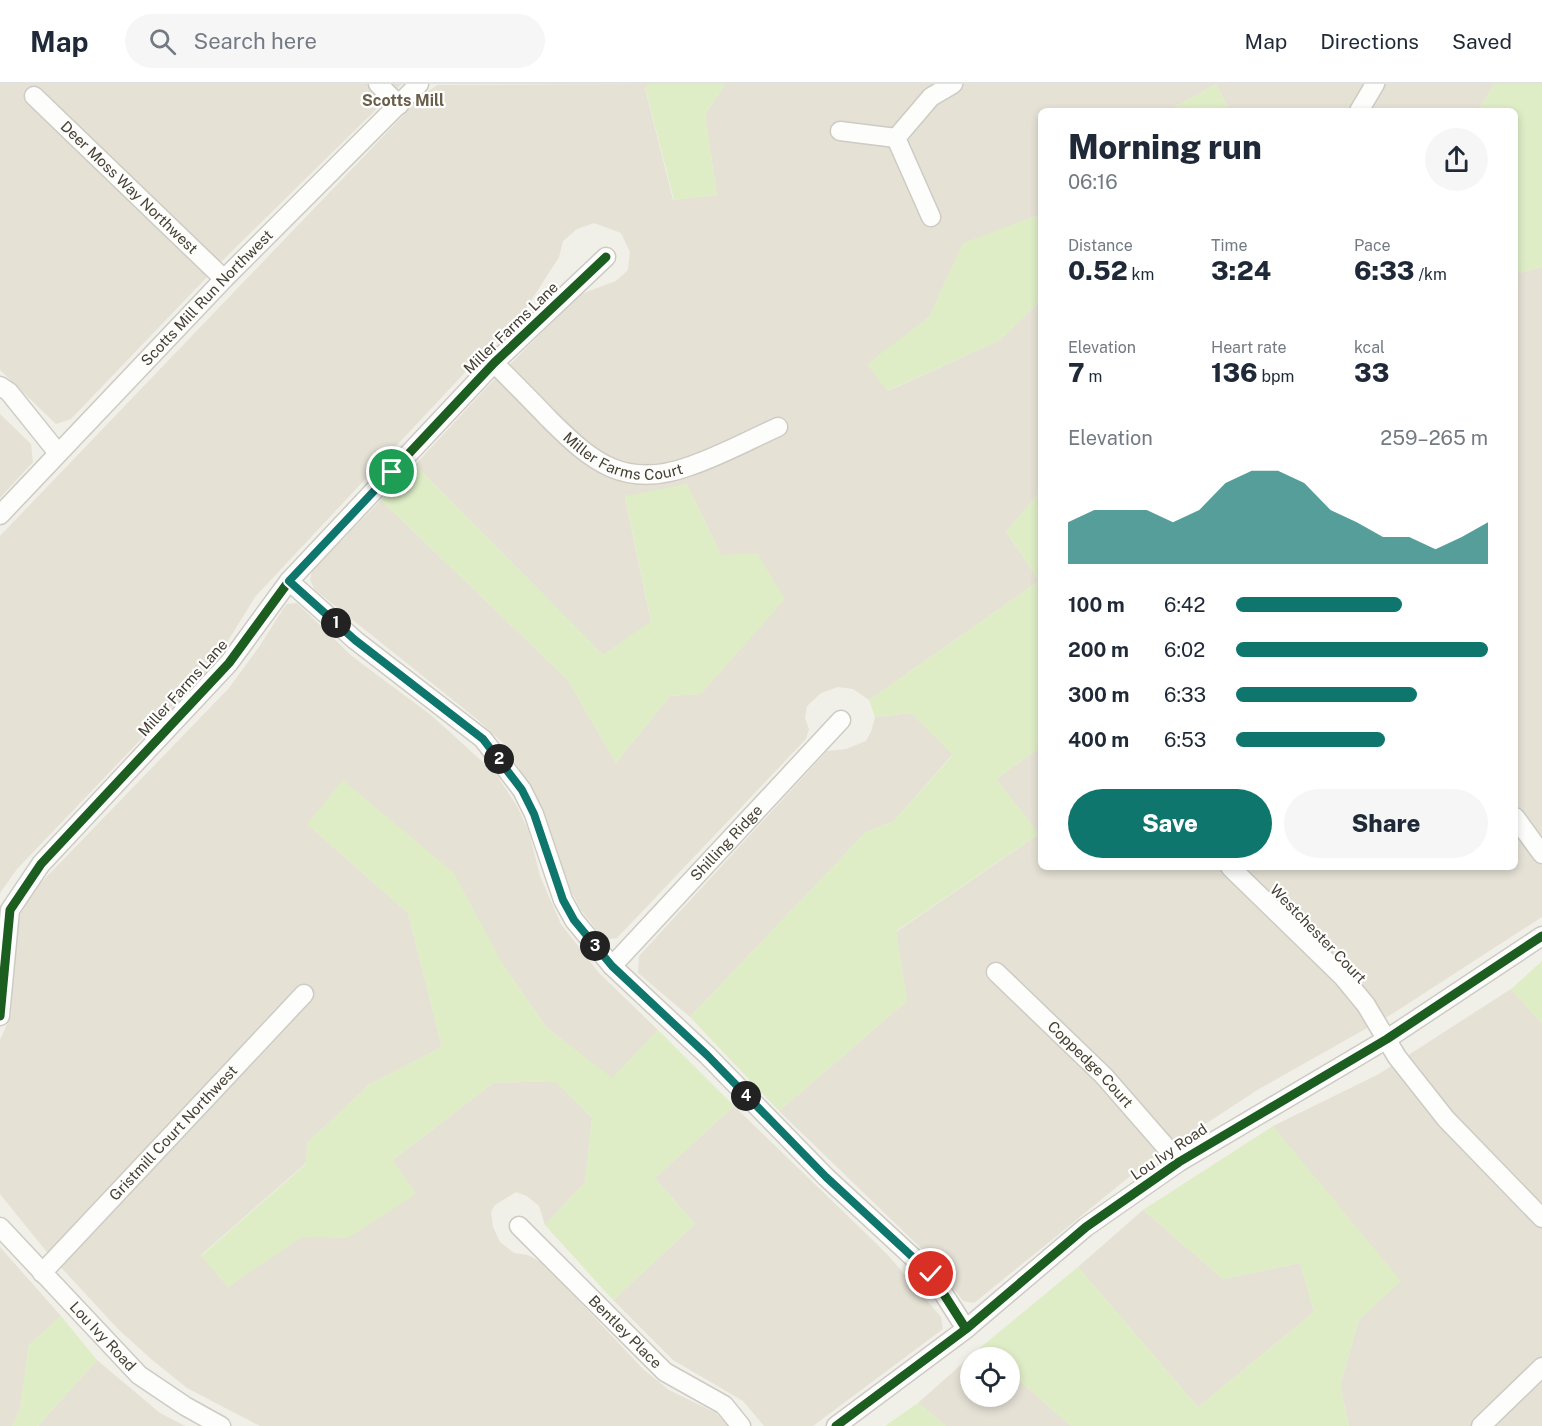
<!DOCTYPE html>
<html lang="en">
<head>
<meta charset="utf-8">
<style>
	body { margin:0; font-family:"Public Sans",sans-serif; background:#f6f6f7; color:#1f2937; height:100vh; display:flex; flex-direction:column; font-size:22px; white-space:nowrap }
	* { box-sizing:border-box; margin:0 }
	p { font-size:20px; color:#747a83 }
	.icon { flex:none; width:33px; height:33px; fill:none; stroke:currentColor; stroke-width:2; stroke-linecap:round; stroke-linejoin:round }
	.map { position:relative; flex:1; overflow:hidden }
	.sheet { position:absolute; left:1038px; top:24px; width:480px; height:762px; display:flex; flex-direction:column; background:#fff; border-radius:9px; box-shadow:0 3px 9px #0003 }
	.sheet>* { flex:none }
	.fabs { position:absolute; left:960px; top:1263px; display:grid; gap:12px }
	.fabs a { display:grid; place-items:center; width:60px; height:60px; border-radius:50%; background:#fff; box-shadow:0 3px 9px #0003; font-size:30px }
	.pin { position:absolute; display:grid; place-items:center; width:51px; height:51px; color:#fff; margin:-26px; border:3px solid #fff; border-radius:50%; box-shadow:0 2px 6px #0007 }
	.km { position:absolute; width:30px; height:30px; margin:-15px; border-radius:50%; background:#222; color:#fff; font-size:16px; line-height:30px; text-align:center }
	.round { display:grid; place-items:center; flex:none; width:63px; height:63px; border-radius:32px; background:#f6f6f7 }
	.summary { display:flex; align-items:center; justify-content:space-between; height:102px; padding:0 30px }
	h1 { font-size:33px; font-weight:800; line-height:45px }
	.stats { display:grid; grid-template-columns:repeat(3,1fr); gap:9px; height:102px; padding:6px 30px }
	.stats div { display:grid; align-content:center }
	.stats b { font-size:26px; font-weight:800 }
	.stats small { font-size:16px; font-weight:400 }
	.stats p { font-size:16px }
	.chart { height:168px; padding:12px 30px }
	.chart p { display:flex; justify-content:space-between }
	.chart svg { width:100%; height:108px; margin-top:6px; fill:#0f766e; opacity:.7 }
	.button { display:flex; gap:12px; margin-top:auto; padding:12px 30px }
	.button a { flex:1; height:69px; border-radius:36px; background:#0f766e; color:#fff; font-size:24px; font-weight:800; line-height:69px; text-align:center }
	.button a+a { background:#f6f6f7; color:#1f2937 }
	ul { padding:0 30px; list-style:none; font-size:20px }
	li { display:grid; grid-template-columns:96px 72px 1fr; align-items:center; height:45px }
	li i { height:15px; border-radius:8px; background:#0f766e }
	header { display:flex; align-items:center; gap:36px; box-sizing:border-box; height:84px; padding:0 30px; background:#fff; border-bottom:2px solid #e0e1e3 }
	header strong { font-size:28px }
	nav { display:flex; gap:33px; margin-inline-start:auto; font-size:21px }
	.search { width:420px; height:54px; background:#f6f6f7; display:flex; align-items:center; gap:15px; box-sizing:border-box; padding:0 21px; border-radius:33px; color:#747a83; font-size:22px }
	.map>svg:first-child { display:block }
</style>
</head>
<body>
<header>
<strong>Map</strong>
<div class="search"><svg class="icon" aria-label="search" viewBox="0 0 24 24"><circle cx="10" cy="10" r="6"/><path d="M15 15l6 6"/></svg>Search here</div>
<nav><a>Map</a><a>Directions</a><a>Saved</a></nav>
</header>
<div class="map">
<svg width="1542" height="1342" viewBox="0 0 1542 1342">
	<rect width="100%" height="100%" fill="#f0efe8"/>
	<path fill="#e5e1d5" d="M0 0H402L230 169 71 335 56 340 0 286Z
		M650 0 645 4 673 116 717 111 705 31 725 0H1494L1478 27H1230L1216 0 1168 27H1041V130L963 160 929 233 868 281 888 307 1000 256 1041 216V406L1006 448 1039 497 869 616 853 605 838 603 821 609 807 622 805 634 809 645 806 655 617 854 609 855 600 850 581 826 567 799 539 717 504 660 478 636 315 506 310 496 312 487 381 416 567 595 616 679 670 612 701 610 721 471 687 400 625 413 651 538 603 571 415 381 487 303 581 210 616 197 628 186 630 168 621 149 594 139 577 145 563 157 559 173 529 220 255 513 215 578 17 785 0 809V452L422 12 437 1Z
		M1542 183V833L1392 930 1259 1005 1150 1076 974 1219 963 1217 929 1172 779 1027 907 917 896 848 1039 750 996 695 1041 663V783H1515V190Z
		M0 330 31 360 33 378 0 414Z
		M297 519 353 573 431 631 496 690 517 722 529 748 540 792 561 840 599 889 658 946 612 995 546 943 502 879 307 740 408 829 442 963 370 1000 307 1059 306 1079 201 1171 228 1203 302 1152 348 1154 393 1076 493 999 556 997 592 1034 585 1098 545 1141 539 1122 527 1112 516 1108 495 1121 491 1128 493 1143 500 1158 514 1169 528 1171 543 1179 643 1285 669 1306 716 1329 728 1342H260L187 1304 151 1275 117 1244 46 1167 0 1110V956L11 932 17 836 31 809 229 604 259 563 283 525 287 520Z
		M911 629 953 670 894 737 866 748 690 933 638 889 639 872 827 667 846 665 866 657 871 648 875 633Z
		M1511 905 1542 940V1342H1349L1340 1301 1359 1236 1273 1042 1379 990Z
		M734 1022 887 1170 941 1233 943 1245 813 1342H764L743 1317 673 1276 613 1216 695 1140 655 1094Z
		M1143 1126 1223 1195 1300 1179 1314 1228 1198 1323 1078 1183Z
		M0 1163 61 1232 29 1261 20 1325 12 1342H0Z
		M981 1263 993 1273 970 1274V1312H1010V1288L1071 1342H946L918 1319Z
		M97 1276 160 1329 185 1342H38Z"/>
	<path fill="#deedc6" d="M650 0H725L705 31 717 111 674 116 645 3Z
		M1216 0 1230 27H1168Z
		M1494 0H1542V183L1515 190V27H1478Z
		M1041 130V216L1000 256 887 307 867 280 929 233 963 159Z
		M415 381 603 571 651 537 625 412 687 400 721 471 757 469 785 515 701 610 670 612 616 679 567 595 381 416Z
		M1041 406V663L996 695 1039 750 896 847 907 917 779 1027 690 933 866 748 894 737 953 671 911 629 875 633 869 616 1039 497 1006 448Z
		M343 696 454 789 502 879 546 943 612 994 658 946 734 1022 655 1094 695 1140 613 1216 545 1141 585 1098 592 1034 555 997 493 999 393 1076 416 1110 348 1154 302 1153 228 1203 201 1172 306 1080 307 1059 370 1000 442 963 408 829 307 740Z
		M1542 877V940L1511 905Z
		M1273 1042 1401 1197 1359 1236 1340 1301 1349 1342H1071L1010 1288V1274L993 1273 981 1263 1078 1183 1198 1323 1314 1228 1300 1179 1223 1195 1143 1126Z
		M61 1232 97 1276 38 1342H12L20 1325 29 1261Z
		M918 1319 946 1342H885Z"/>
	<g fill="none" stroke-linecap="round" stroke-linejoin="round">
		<g stroke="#cdcbc4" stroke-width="21">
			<g id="minor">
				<path d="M378 0 399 21"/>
				<path id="s1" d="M34 12 224 195"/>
				<path d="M1359 27 1375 0"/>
				<path d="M840 47 896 54"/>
				<path d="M931 133 896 54 931 13 953 0"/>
				<path id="s2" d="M494 279C513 298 531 316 549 335 592 378 625 406 690 382 720 372 749 356 778 343"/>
				<path d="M0 302 9 308 58 369"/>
				<path id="s3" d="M0 431 224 195 419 0"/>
				<path d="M289 497 355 556 483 655 522 706 534 730 563 816 574 836 612 882 707 971 826 1093 931 1190 966 1245"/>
				<path d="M1515 733 1542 770"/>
				<path d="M1230 783 1343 893 1366 921 1397 973 1446 1035 1542 1134"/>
				<path id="s4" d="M612 882 841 636"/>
				<path id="s5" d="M996 888 1104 992 1179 1078"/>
				<path d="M0 932 10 826 41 780 229 579 289 497 494 279 606 173"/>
				<path id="s6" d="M519 1142 665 1288 724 1321 741 1342"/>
				<path id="s7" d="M0 1143 139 1291 185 1322 221 1342"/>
				<path id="s8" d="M42 1189 304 910"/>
				<path d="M836 1342 966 1245 1086 1143 1179 1078 1387 955 1542 852"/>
				<path d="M1481 1342 1542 1283"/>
			</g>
		</g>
		<use href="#minor" stroke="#fdfdfc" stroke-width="18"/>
		<g stroke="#fff" stroke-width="13">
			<path id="cycleway" d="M289 497 355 556 483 655 522 706 534 730 563 816 574 836 612 882 707 971 826 1093 931 1190 966 1245
				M0 932 10 826 41 780 229 579 289 497 494 279 606 173
				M836 1342 966 1245 1086 1143 1179 1078 1387 955 1542 852"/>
		</g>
		<use href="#cycleway" stroke="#1b5e20" stroke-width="9"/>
	</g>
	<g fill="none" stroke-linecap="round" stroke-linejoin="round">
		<g stroke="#fff" stroke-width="12">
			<path id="route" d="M392 388 289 497 355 556 483 655 522 706 534 730 563 816 574 836 612 882 707 971 826 1093 931 1190"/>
		</g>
		<use href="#route" stroke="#0f766e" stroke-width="8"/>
	</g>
	<g text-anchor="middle" stroke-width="4.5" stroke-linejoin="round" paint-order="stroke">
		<g font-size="15" fill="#474034" stroke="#fff">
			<text dy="5" stroke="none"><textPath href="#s1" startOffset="132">Deer Moss Way Northwest</textPath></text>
			<text dy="5" stroke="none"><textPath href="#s3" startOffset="300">Scotts Mill Run Northwest</textPath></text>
			<text transform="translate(511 244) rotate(-44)" y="5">Miller Farms Lane</text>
			<text dy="5" stroke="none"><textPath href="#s2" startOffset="166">Miller Farms Court</textPath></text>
			<text transform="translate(183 604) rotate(-48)" y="5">Miller Farms Lane</text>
			<text dy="5" stroke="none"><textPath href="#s4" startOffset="168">Shilling Ridge</textPath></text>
			<text transform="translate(1318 850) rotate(46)" y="5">Westchester Court</text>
			<text dy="5" stroke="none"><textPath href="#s5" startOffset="132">Coppedge Court</textPath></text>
			<text dy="5" stroke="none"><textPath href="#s8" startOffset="192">Gristmill Court Northwest</textPath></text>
			<text transform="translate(1169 1068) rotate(-34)" y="5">Lou Ivy Road</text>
			<text dy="5" stroke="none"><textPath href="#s6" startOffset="150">Bentley Place</textPath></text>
			<text dy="5" stroke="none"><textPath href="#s7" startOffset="150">Lou Ivy Road</textPath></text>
		</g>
		<g font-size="16" font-weight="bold" fill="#6b5e4a" stroke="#fff">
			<text x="403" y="22">Scotts Mill</text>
		</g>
	</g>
</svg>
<div class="fabs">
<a><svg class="icon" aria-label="locate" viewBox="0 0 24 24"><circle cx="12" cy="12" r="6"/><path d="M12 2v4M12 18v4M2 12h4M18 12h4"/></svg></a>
</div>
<div class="pin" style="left:392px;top:388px;background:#1e9e55"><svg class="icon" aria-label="arrive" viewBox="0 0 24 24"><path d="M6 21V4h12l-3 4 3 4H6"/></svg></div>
<div class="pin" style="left:931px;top:1190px;background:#d93025"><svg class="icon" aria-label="check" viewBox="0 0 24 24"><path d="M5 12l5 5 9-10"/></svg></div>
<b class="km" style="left:336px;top:539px">1</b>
<b class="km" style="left:499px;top:675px">2</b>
<b class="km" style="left:595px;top:862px">3</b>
<b class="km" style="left:746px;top:1012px">4</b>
<section class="sheet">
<div class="summary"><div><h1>Morning run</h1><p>06:16</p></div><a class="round"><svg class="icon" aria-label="share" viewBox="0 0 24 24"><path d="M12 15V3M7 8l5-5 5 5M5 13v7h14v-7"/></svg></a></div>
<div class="stats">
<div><p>Distance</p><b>0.52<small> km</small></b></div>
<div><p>Time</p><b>3:24</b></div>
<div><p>Pace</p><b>6:33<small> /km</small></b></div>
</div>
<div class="stats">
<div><p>Elevation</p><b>7<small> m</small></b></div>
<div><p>Heart rate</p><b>136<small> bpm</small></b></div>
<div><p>kcal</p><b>33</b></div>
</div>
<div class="chart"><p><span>Elevation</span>259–265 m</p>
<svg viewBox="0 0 160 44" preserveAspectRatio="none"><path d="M0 44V27L10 22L20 22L30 22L40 27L50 22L60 11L70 6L80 6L90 11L100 22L110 27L120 33L130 33L140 38L150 33L160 27V44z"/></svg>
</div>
<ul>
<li><b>100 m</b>6:42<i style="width:66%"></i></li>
<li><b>200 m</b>6:02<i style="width:100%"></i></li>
<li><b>300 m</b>6:33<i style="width:72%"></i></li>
<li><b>400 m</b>6:53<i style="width:59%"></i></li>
</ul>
<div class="button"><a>Save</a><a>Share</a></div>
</section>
</div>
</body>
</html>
